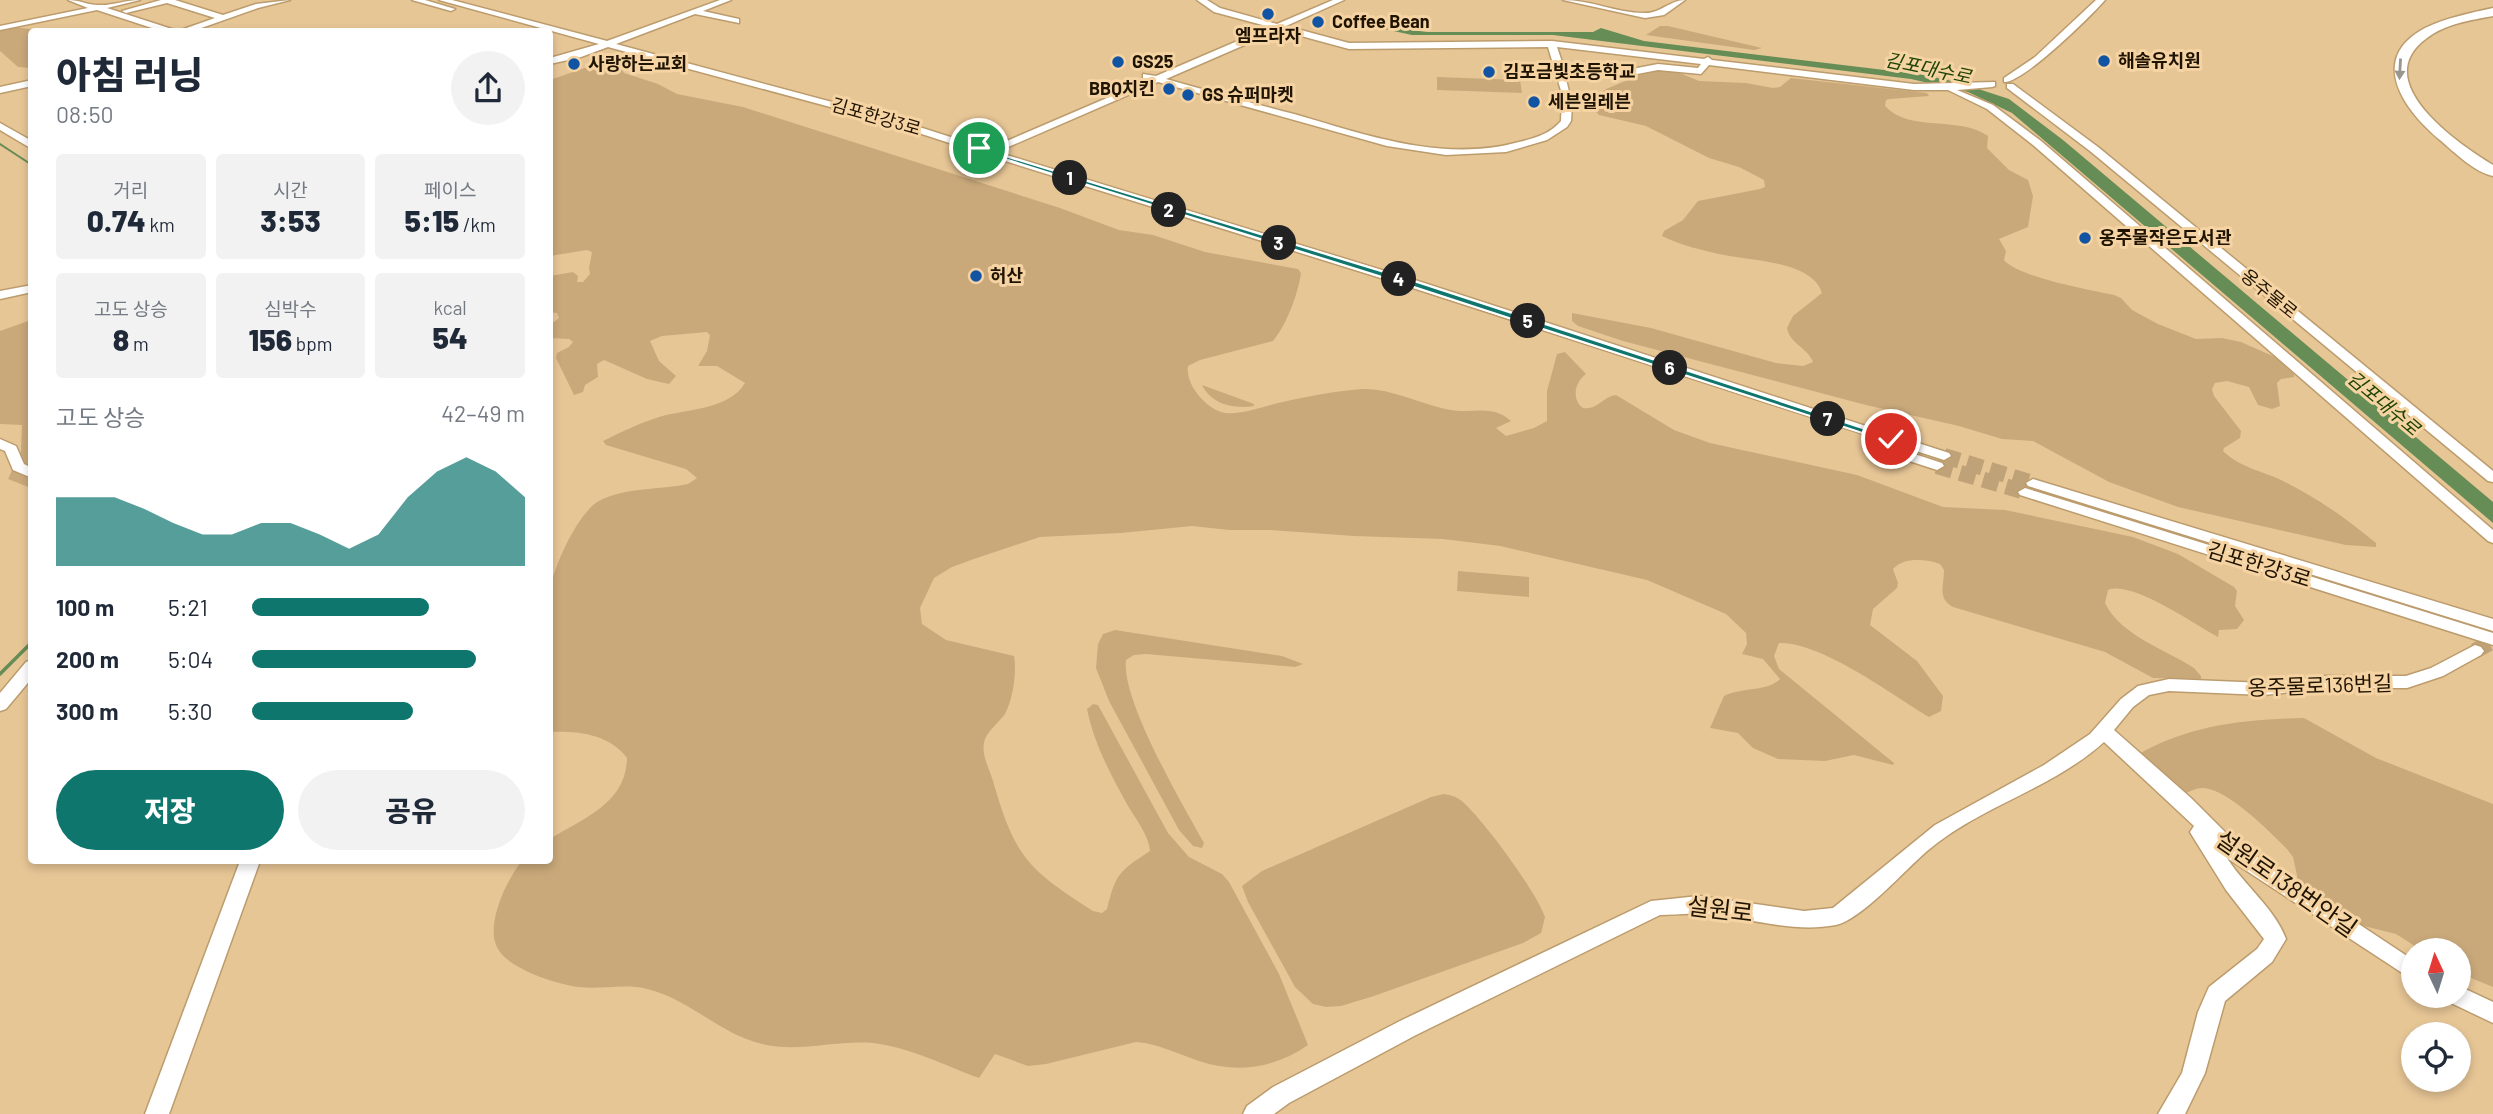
<!DOCTYPE html>
<html lang="ko">
<head>
<meta charset="utf-8">
<style>
	body { margin:0; font-family:Barlow,"Noto Sans KR",sans-serif; background:#f2f2f3; color:#1f2937; height:100vh; display:flex; flex-direction:column; font-size:26px; white-space:nowrap }
	* { box-sizing:border-box; margin:0 }
	p { font-size:23px; color:#747a83 }
	.icon { flex:none; width:38px; height:38px; fill:none; stroke:currentColor; stroke-width:2; stroke-linecap:round; stroke-linejoin:round }
	.map { position:relative; flex:1; overflow:hidden }
	.sheet { position:absolute; left:28px; top:28px; width:525px; height:836px; display:flex; flex-direction:column; background:#fff; border-radius:7px; box-shadow:0 4px 10px #0003 }
	.sheet>* { flex:none }
	.needle { width:46px; rotate:356deg }
	.fabs { position:absolute; left:2401px; top:938px; display:grid; gap:14px }
	.fabs a { display:grid; place-items:center; width:70px; height:70px; border-radius:50%; background:#fff; box-shadow:0 4px 10px #0003; font-size:35px }
	.pin { position:absolute; display:grid; place-items:center; width:60px; height:60px; color:#fff; margin:-30px; border:4px solid #fff; border-radius:50%; box-shadow:0 2px 7px #0007 }
	.km { position:absolute; width:35px; height:35px; margin:-18px; border-radius:50%; background:#222; color:#fff; font-size:19px; line-height:35px; text-align:center }
	.round { display:grid; place-items:center; flex:none; width:74px; height:74px; border-radius:37px; background:#f2f2f3 }
	.overview { display:flex; align-items:center; justify-content:space-between; height:119px; padding:0 28px }
	h1 { font-size:38px; font-weight:800; line-height:52px }
	.stats { display:grid; grid-template-columns:repeat(3,1fr); gap:10px; height:119px; padding:7px 28px }
	.stats div { display:grid; align-content:center; border-radius:7px; background:#f2f2f3; text-align:center }
	.stats b { font-size:30px; font-weight:800 }
	.stats small { font-size:19px; font-weight:400 }
	.stats p { font-size:19px }
	.chart { height:196px; padding:14px 28px }
	.chart p { display:flex; justify-content:space-between }
	.chart svg { width:100%; height:126px; margin-top:7px; fill:#0f766e; opacity:.7 }
	.primary-button { display:flex; gap:14px; margin-top:auto; padding:14px 28px }
	.primary-button a { flex:1; height:80px; border-radius:42px; background:#0f766e; color:#fff; font-size:28px; font-weight:800; line-height:80px; text-align:center }
	.primary-button a+a { background:#f2f2f3; color:#1f2937 }
	ul { padding:0 28px; list-style:none; font-size:23px }
	li { display:grid; grid-template-columns:112px 84px 1fr; align-items:center; height:52px }
	li i { height:18px; border-radius:9px; background:#0f766e }
	.map>svg:first-child { display:block }
</style>
</head>
<body>
<div class="map">
<svg width="2493" height="1114" viewBox="0 0 2493 1114">
	<rect width="100%" height="100%" fill="#e7c696"/>
	<path fill="#c9a97a" d="M1660 26H1668L1762 48 1754 50 1646 35Z
		M14 27 45 31 32 32 31 68 18 67 0 51V29Z
		M597 56 618 63 624 73 658 84 677 94 743 107 1060 208 1119 230 1153 235 1205 252 1298 269 1301 273C1298 294 1287 324 1273 341L1200 360 1188 366C1185 385 1207 410 1225 413 1241 415 1262 407 1278 403 1305 397 1334 391 1362 389 1392 388 1422 405 1451 410 1473 414 1492 404 1511 421L1496 428 1506 436 1534 428 1547 421V391L1557 354 1565 352 1586 374C1575 382 1571 399 1583 408 1598 410 1602 397 1616 395L1674 430 1710 443 1857 475 1943 507 2005 510 2133 537 2178 554 2234 587 2237 591 2235 606 2244 620 2237 629 2219 630 2218 637C2195 625 2132 580 2108 590L2105 603C2121 636 2165 649 2194 668L2201 676V679L2153 678 2105 652 1953 607C1937 598 1944 586 1944 570L1940 564C1925 559 1904 557 1893 569L1898 583 1897 588 1873 609 1870 625 1917 661 1943 696 1941 711 1929 717C1892 695 1822 642 1779 643L1774 656 1779 669 1894 763 1893 765 1854 755 1825 761 1778 759 1753 748 1738 733 1710 728 1724 696C1741 687 1767 692 1780 679L1763 659 1742 654 1747 644 1746 633 1726 614 1647 580 1500 546 1443 539 1354 536 1269 530H1229L1192 526 1121 533 1040 537 971 560 952 567 934 578 920 608 922 624 946 640 1014 656C1017 672 1013 699 1005 714 999 722 989 730 985 739 980 754 989 767 993 781 1015 857 1027 869 1093 911L1102 913 1107 909C1116 872 1120 871 1150 851 1149 836 1136 819 1128 806 1111 775 1094 744 1087 709L1093 704 1098 705 1168 833 1189 857 1222 874 1229 882 1279 974 1308 1045C1275 1068 1237 1074 1199 1061 1178 1054 1159 1044 1136 1042L1046 1064 1028 1066 995 1054 979 1078C946 1066 909 1047 873 1043 836 1040 798 1053 762 1044 720 1034 689 999 647 989 625 983 601 990 578 987 556 984 509 969 498 949 484 926 507 879 522 861H550V839C583 818 626 804 627 758 609 734 578 731 550 732 549 686 546 638 550 593 551 570 579 511 599 501 625 487 660 490 688 484L697 478 686 469 606 445 603 441C621 432 640 423 659 417 686 409 729 410 745 383L717 366H698L707 351 710 335 707 332 662 336 650 341 659 361 676 376 669 384 647 379 604 360 597 364 598 377 585 385 583 392 574 395 556 358 557 353 569 347 573 342 569 339 550 338V325L559 318 557 313 550 312V276L573 272 578 276 577 282H583L590 274 589 268 592 252 587 250 550 256V80L596 64 588 60Z
		M1654 69 1675 71 1699 81 1746 83 1773 88 1780 87 1791 78 1927 93 1929 96 1890 99 1886 100 1885 106C1910 133 1958 115 1988 136L1987 148 2009 170 2028 180 2033 196 2028 227 1999 239 2006 251 2004 260C2018 277 2090 290 2114 295L2121 298 2132 310 2158 324 2196 339 2222 338 2241 342 2275 357 2294 374V377L2281 379 2277 383 2280 406 2272 409 2258 405 2249 387 2227 381 2215 383 2212 389 2214 396 2241 431 2240 438 2224 448 2223 451C2239 467 2262 471 2281 480 2315 496 2347 519 2376 543V547L2346 545 2178 507 2109 482 2033 441 2002 439 1959 426 1866 405 1623 341 1578 326 1572 321V313L1651 328 1776 363 1803 366 1813 362C1808 348 1790 344 1787 328L1793 316 1822 293C1812 261 1752 261 1724 255 1704 251 1680 245 1662 236L1664 231 1683 220 1698 201 1760 189 1765 187 1764 180 1739 167 1709 158 1646 126 1599 115 1592 107 1594 100 1606 89Z
		M1437 77 1520 80 1522 93 1437 90Z
		M31 320V488L8 479 21 452 22 425 0 424V331Z
		M1202 385 1254 404V406C1234 409 1212 405 1202 385Z
		M1458 571 1529 577V597L1457 591Z
		M1115 630 1282 656 1303 664 1295 667 1146 654 1134 655 1126 660C1121 700 1183 805 1204 843L1202 848 1193 846 1179 830 1109 701 1096 668 1098 644 1103 634Z
		M2304 718 2376 758 2493 804V987L2459 973V950H2421L2396 934 2364 926 2352 920 2305 887 2298 880 2293 857 2287 849C2270 832 2228 789 2203 788 2195 788 2189 792 2182 795L2137 755C2188 725 2245 719 2304 718Z
		M1444 794C1452 795 1457 797 1463 802 1485 822 1535 890 1545 917L1541 933 1523 943 1374 996 1341 1006 1326 1007 1313 1004 1295 987 1248 902 1242 886 1262 871 1431 797Z"/>
	<path fill="#668d55" d="M1346 16 1387 27 1427 32H1593L1601 28 1644 41 1918 74 1957 82 2009 99 2063 140 2493 502V523L2012 113 1968 92 1911 79 1553 35H1412L1338 19Z"/>
	<g fill="none" stroke-linecap="round" stroke-linejoin="round">
		<path stroke="#668d55" stroke-width="2" d="M0 144 32 165"/>
		<path stroke="#668d55" stroke-width="3.5" d="M0 674 32 642"/>
		<path stroke="#bfa278" stroke-width="16" stroke-dasharray="16 8" stroke-linecap="butt" d="M1944 456 2033 483
			M1937 466 2025 492
			M2475 651 2493 641"/>
		<g stroke="#bc9c6d" stroke-width="3">
			<path id="minor" d="M68 0C79 0 88 5 98 5 111 6 126 0 140 0L107 8 178 31 215 18 167 3 126 13 122 11 161 0H175L223 15 256 4 290 0 258 8 190 32H164L97 10 0 30V26L88 8Z
				M412 0H425L455 9 451 11Z
				M439 0H452L607 41 720 0H731L703 11 739 19V23L695 14 616 44 888 117 988 149 1149 80 1143 78V74L1156 76 1270 27 1214 12 1197 0H1207L1220 8 1277 24 1333 0H1344L1286 26 1349 43 1552 41 1704 59 1708 57 1712 60 1914 84 1995 82V86L1992 87 1957 90 1993 105 2041 141 2493 530V543L2488 541 2033 145 1987 109 1948 90H1914L1709 65 1701 74 1658 70 1632 75 1564 71 1572 104 1571 121 1567 127 1547 140 1506 152 1446 155 1387 146 1158 82 997 152 1421 282 1949 453 1951 456 1944 460 1413 288 989 156H980V153L882 121 608 47 581 57 550 64V58L599 44ZM1279 30 1349 49 1548 47 1562 94 1561 121C1550 134 1535 138 1519 142 1443 163 1367 135 1294 114 1251 103 1209 91 1166 79ZM1557 47 1701 64 1698 68 1658 64 1632 69 1563 65Z
				M1563 0C1591 0 1617 13 1644 13 1660 14 1670 0 1685 0L1664 15 1645 18Z
				M2096 0H2105C2090 17 2023 83 2004 82V78L2035 57Z
				M32 80V86L0 93V87Z
				M2007 84H2013L2098 147 2493 471V482L2488 481 2090 151 2007 88Z
				M0 123 32 141V149L0 130Z
				M32 285V292L0 299V291Z
				M0 439 16 446 24 464 32 468V478L13 470 5 451 0 449Z
				M1896 448 1942 463 1944 466 1937 470 1891 455 1889 452Z
				M2033 479 2493 619V631L2028 486 2026 483Z
				M2025 488 2493 633V645L2020 495 2018 492Z
				M2475 645 2481 647 2484 651 2481 655 2443 676 2407 688H2326L2264 695 2169 691 2149 695 2133 707 2114 730 2191 798 2235 842 2413 960V980L2227 858C2244 885 2275 909 2286 939L2272 962 2225 1001 2205 1073 2185 1114H2158L2182 1073 2198 1012 2209 987 2257 949 2264 939 2226 890 2193 837 2190 832 2194 826 2104 742C2052 789 1980 806 1927 851 1905 870 1862 919 1836 925 1789 934 1744 915 1698 914 1686 913 1673 915 1660 915L1416 1035 1289 1103 1274 1114H1243L1247 1106 1273 1087 1400 1021 1651 901 1699 896 1804 911 1833 908 1935 825 2044 765 2090 734 2121 699 2138 686 2169 679 2264 683 2326 676H2406L2431 668Z
				M32 660V678L6 709 0 711V693L26 662Z
				M240 861H260L169 1114H145Z
				M2459 986 2493 1002V1023L2451 1003 2448 996H2459Z"/>
		</g>
		<g stroke="#bc9c6d" stroke-width="3">
			<path id="highway" d="M2493 8V16C2471 20 2445 24 2427 38 2367 81 2457 143 2493 165V176C2474 172 2454 152 2440 140 2404 110 2367 59 2425 28 2446 18 2470 13 2493 8Z"/>
		</g>
		<use href="#minor" fill="#fff" fill-rule="evenodd"/>
		<use href="#highway" fill="#fff" fill-rule="evenodd"/>
	</g>
	<defs><path id="oneway-solid" d="M-6-.8H1V-3.2L6.5 0L1 3.2V.8H-6Z" transform="scale(1.75)"/></defs>
	<use fill="#9a958d" href="#oneway-solid" transform="translate(2400 69) rotate(93)"/>
	<path fill="#0f766e" stroke="#fff" stroke-width="2" d="M976 147 1420 283 1896 439 1887 441 1414 287 976 150Z"/>
	<g fill="#1254a4" stroke="#f5d3a2" stroke-width="2.5">
		<circle cx="1268" cy="14" r="7"/>
		<circle cx="1318" cy="22" r="7"/>
		<circle cx="2104" cy="61" r="7"/>
		<circle cx="1118" cy="62" r="7"/>
		<circle cx="574" cy="64" r="7"/>
		<circle cx="1489" cy="72" r="7"/>
		<circle cx="1169" cy="89" r="7"/>
		<circle cx="1188" cy="95" r="7"/>
		<circle cx="1534" cy="102" r="7"/>
		<circle cx="2085" cy="238" r="7"/>
		<circle cx="976" cy="276" r="7"/>
	</g>
	<g text-anchor="middle" stroke-width="6" stroke-linejoin="round" paint-order="stroke">
		<g font-size="18" font-weight="bold" fill="#1f1302" stroke="#f5d3a2" text-anchor="start">
			<text x="1332" y="28">Coffee Bean</text>
			<text x="1268" y="42" text-anchor="middle">엠프라자</text>
			<text x="2118" y="67">해솔유치원</text>
			<text x="1132" y="68">GS25</text>
			<text x="588" y="70">사랑하는교회</text>
			<text x="1503" y="78">김포금빛초등학교</text>
			<text x="1155" y="95" text-anchor="end">BBQ치킨</text>
			<text x="1202" y="101">GS 슈퍼마켓</text>
			<text x="1548" y="108">세븐일레븐</text>
			<text x="2099" y="244">옹주물작은도서관</text>
			<text x="990" y="282">허산</text>
		</g>
		<g font-size="18" fill="#1f1302" stroke="#f5d3a2">
			<text transform="translate(876 117) rotate(16)" y="6">김포한강3로</text>
			<text transform="translate(2269 294) rotate(39)" y="6">옹주물로</text>
		</g>
		<g font-size="19" font-style="italic" fill="#1c4303" stroke="#f5d3a2">
			<text transform="translate(1928 68) rotate(12)" y="7">김포대수로</text>
			<text transform="translate(2384 403) rotate(40)" y="7">김포대수로</text>
		</g>
		<g font-size="21" fill="#1f1302" stroke="#f5d3a2">
			<text transform="translate(2259 565) rotate(17)" y="7">김포한강3로</text>
			<text transform="translate(2320 686) rotate(-2)" y="7">옹주물로136번길</text>
		</g>
		<g font-size="24" fill="#1f1302" stroke="#f5d3a2">
			<text transform="translate(2286 884) rotate(35)" y="8">설원로138번안길</text>
			<text transform="translate(1720 910) rotate(7)" y="8">설원로</text>
		</g>
	</g>
</svg>
<div class="fabs">
<a><svg class="needle" viewBox="-14 -14 28 28"><path d="M0-13l5 13h-10z" fill="#e53935"/><path d="M0 13l5-13h-10z" fill="#747a83"/></svg></a>
<a><svg class="icon" aria-label="locate" viewBox="0 0 24 24"><circle cx="12" cy="12" r="6"/><path d="M12 2v4M12 18v4M2 12h4M18 12h4"/></svg></a>
</div>
<div class="pin" style="left:979px;top:148px;background:#1e9e55"><svg class="icon" aria-label="arrive" viewBox="0 0 24 24"><path d="M6 21V4h12l-3 4 3 4H6"/></svg></div>
<div class="pin" style="left:1891px;top:439px;background:#d93025"><svg class="icon" aria-label="check" viewBox="0 0 24 24"><path d="M5 12l5 5 9-10"/></svg></div>
<b class="km" style="left:1070px;top:178px">1</b>
<b class="km" style="left:1169px;top:210px">2</b>
<b class="km" style="left:1279px;top:243px">3</b>
<b class="km" style="left:1399px;top:279px">4</b>
<b class="km" style="left:1528px;top:321px">5</b>
<b class="km" style="left:1670px;top:368px">6</b>
<b class="km" style="left:1828px;top:419px">7</b>
<section class="sheet">
<div class="overview"><div><h1>아침 러닝</h1><p>08:50</p></div><a class="round"><svg class="icon" aria-label="share" viewBox="0 0 24 24"><path d="M12 15V3M7 8l5-5 5 5M5 13v7h14v-7"/></svg></a></div>
<div class="stats">
<div><p>거리</p><b>0.74<small> km</small></b></div>
<div><p>시간</p><b>3:53</b></div>
<div><p>페이스</p><b>5:15<small> /km</small></b></div>
</div>
<div class="stats">
<div><p>고도 상승</p><b>8<small> m</small></b></div>
<div><p>심박수</p><b>156<small> bpm</small></b></div>
<div><p>kcal</p><b>54</b></div>
</div>
<div class="chart"><p><span>고도 상승</span>42–49 m</p>
<svg viewBox="0 0 160 44" preserveAspectRatio="none"><path d="M0 44V20L10 20L20 20L30 24L40 29L50 33L60 33L70 29L80 29L90 33L100 38L110 33L120 20L130 11L140 6L150 11L160 20V44z"/></svg>
</div>
<ul>
<li><b>100 m</b>5:21<i style="width:65%"></i></li>
<li><b>200 m</b>5:04<i style="width:82%"></i></li>
<li><b>300 m</b>5:30<i style="width:59%"></i></li>
</ul>
<div class="primary-button"><a>저장</a><a>공유</a></div>
</section>
</div>
</body>
</html>
